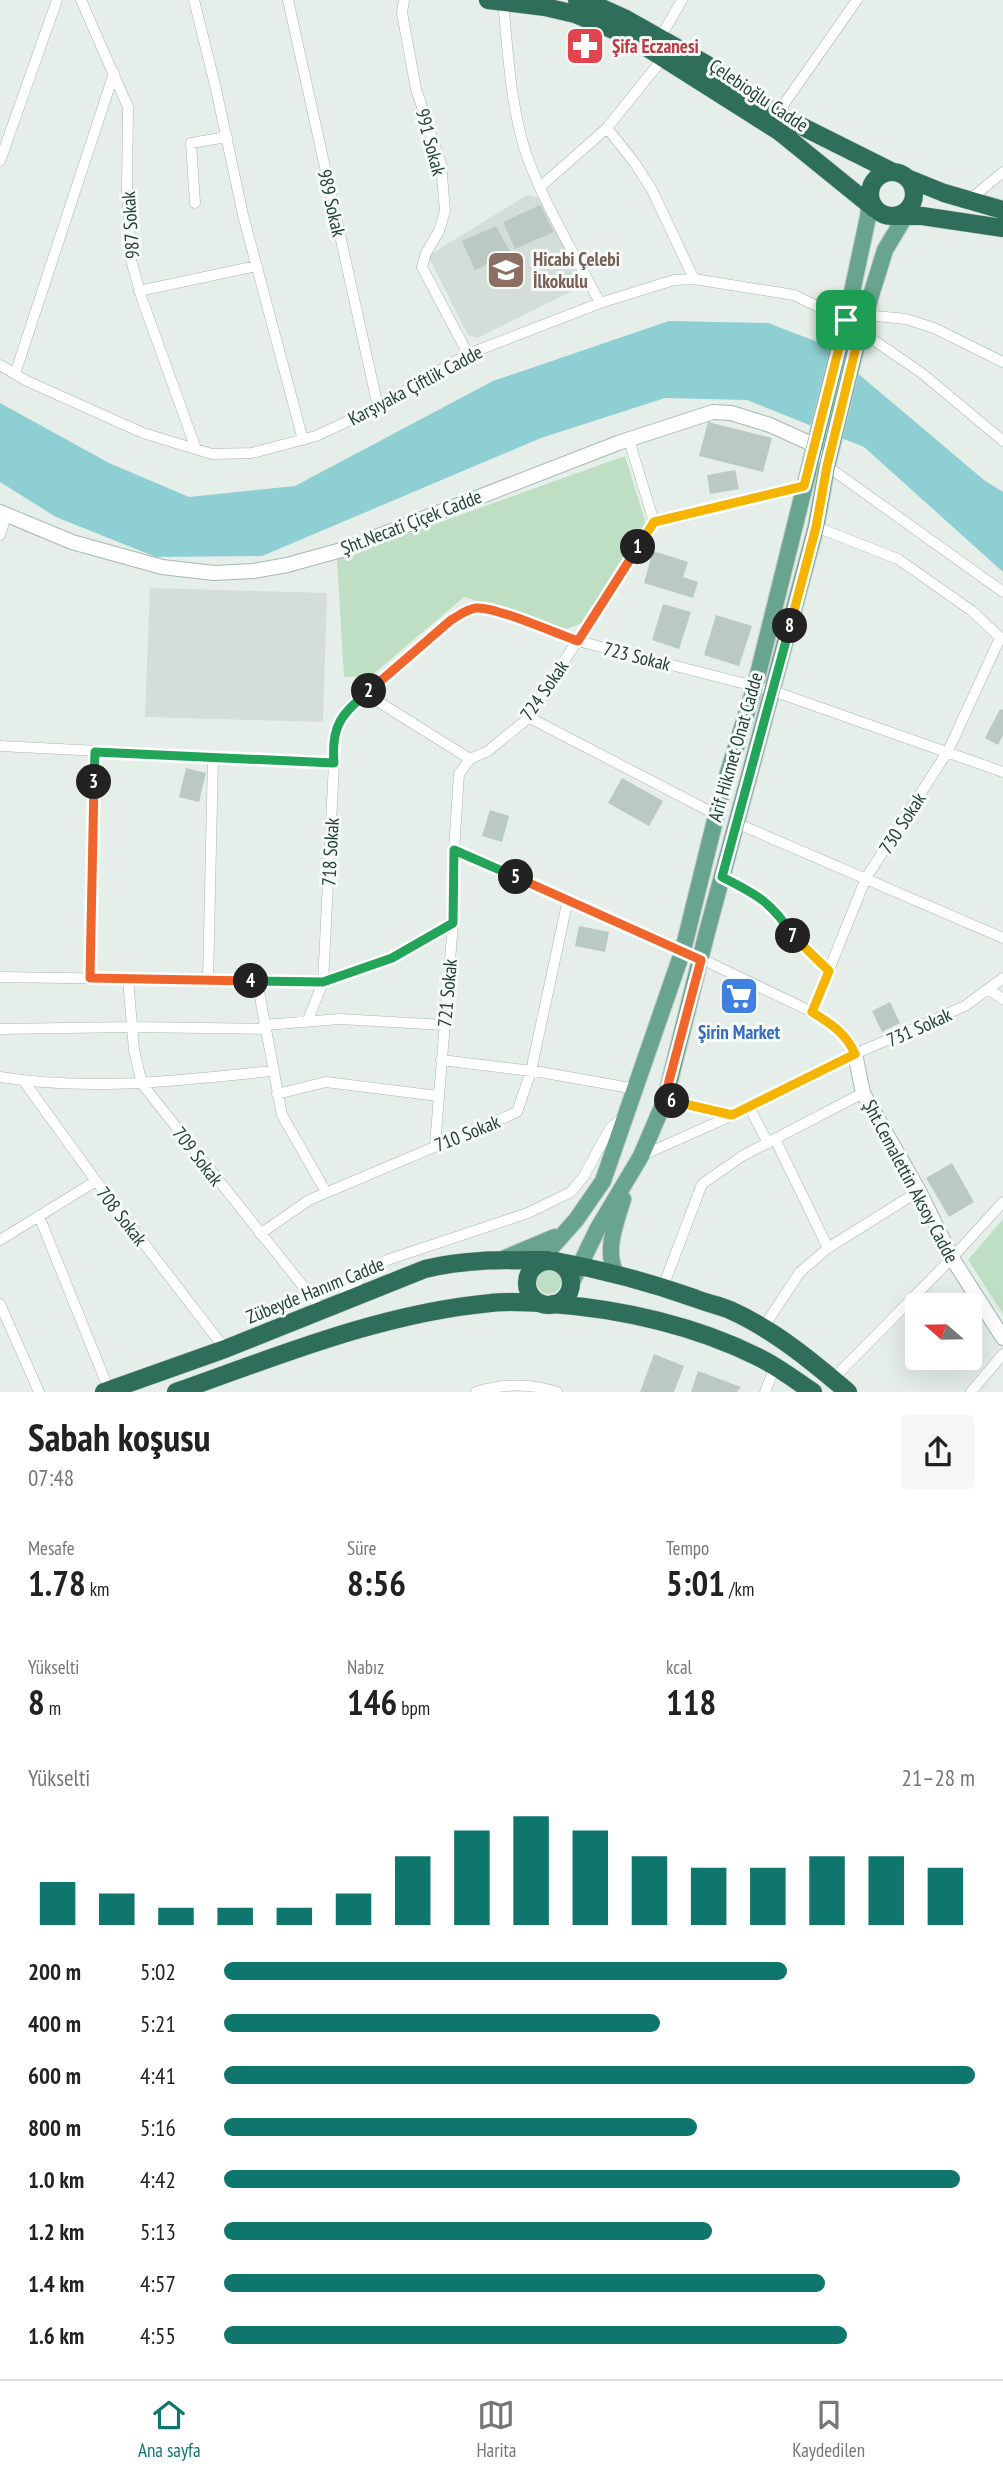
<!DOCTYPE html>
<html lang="tr">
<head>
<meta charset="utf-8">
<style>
	body { margin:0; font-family:"PT Sans Narrow",sans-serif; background:#f6f6f6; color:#222; height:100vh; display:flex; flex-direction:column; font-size:26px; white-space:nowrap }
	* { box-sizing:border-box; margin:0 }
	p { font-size:23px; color:#767676 }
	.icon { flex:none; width:38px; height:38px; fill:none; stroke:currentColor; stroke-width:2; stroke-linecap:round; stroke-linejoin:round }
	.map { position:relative; height:1392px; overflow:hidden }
	.panel { display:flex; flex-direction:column; background:#fff; flex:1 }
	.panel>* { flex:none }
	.needle { width:46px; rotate:290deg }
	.buttons { position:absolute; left:905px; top:1293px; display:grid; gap:14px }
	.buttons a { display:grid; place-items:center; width:77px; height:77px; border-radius:7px; background:#fff; box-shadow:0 7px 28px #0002; font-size:35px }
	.pin { position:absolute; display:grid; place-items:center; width:60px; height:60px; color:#fff; margin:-30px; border-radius:14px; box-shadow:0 4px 10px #0006 }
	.km { position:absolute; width:35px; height:35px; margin:-18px; border-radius:50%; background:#222; color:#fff; font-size:19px; line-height:35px; text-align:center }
	.round { display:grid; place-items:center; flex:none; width:74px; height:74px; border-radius:7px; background:#f6f6f6 }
	.head { display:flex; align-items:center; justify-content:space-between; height:119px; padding:0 28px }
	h1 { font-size:38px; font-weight:800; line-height:52px }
	.metrics { display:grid; grid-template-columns:repeat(3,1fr); gap:10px; height:119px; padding:7px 28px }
	.metrics div { display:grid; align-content:center }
	.metrics b { font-size:35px; font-weight:800 }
	.metrics small { font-size:19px; font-weight:400 }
	.metrics p { font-size:19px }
	.chart { height:196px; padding:14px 28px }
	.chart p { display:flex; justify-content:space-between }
	.chart svg { width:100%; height:126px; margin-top:7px; stroke:#0f766e; stroke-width:6 }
	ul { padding:0 28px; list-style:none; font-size:23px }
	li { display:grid; grid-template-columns:112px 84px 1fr; align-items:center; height:52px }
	li i { height:18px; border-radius:9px; background:#0f766e }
	.dock { display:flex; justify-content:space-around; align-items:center; height:98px; border-top:2px solid #e0e0e0; background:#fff; font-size:19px; color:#767676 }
	.dock a { display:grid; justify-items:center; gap:4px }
	.dock .current { color:#0f766e }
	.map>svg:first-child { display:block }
</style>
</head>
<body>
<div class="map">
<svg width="1003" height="1392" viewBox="0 0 1003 1392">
	<rect width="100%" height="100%" fill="#e5eee9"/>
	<path fill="#d3ded8" d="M527 195 539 198 584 285 477 338 468 335 428 256Z
		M150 588 327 593 323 722 145 717Z"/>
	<path fill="#bedfc4" d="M625 456 646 524 584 622 567 629 464 597 371 676 344 677 337 559Z
		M1003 1219V1314L968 1260Z
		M537 1282a12 12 0 1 1 24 0a12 12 0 1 1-24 0Z"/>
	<path fill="#8dcfd3" d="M669 321 768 323 823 344 984 480 1003 492V572L864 447 747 400 665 398 541 438 262 556 156 557 56 517 0 482V403L109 463 189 497 295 486 493 381Z"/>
	<path fill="#bac9c2" d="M540 205 554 232 515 249 503 222Z
		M496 226 511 253 475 270 462 241Z
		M708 422 772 438 763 472 699 456Z
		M735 470 739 489 710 494 707 475Z
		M653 551 688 562 683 577 698 582 693 598 644 583Z
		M663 604 691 612 679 649 652 640Z
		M716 615 752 626 739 666 704 655Z
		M1000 709 1003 710V735L998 745 985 738Z
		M186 768 206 773 199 802 179 797Z
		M622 778 663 801 649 826 608 803Z
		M490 810 509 816 502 842 482 836Z
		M579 926 609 932 605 952 575 946Z
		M890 1002 900 1023 882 1032 872 1011Z
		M952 1163 974 1202 949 1217 926 1178Z
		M654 1354 684 1366 674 1392H640Z
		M698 1371 741 1387 737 1392H691Z"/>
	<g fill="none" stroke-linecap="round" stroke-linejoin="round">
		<g stroke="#a7b7b0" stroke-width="11">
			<path id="street" d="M81 0 128 107 127 191 131 260 142 299 196 449
				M194 0 216 89 243 215 303 440
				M288 0 378 407
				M404 0 402 13 416 89 441 164 445 211 439 231 426 253 422 267 468 354
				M503 2C508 50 510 100 524 147 540 198 575 254 600 303
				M660 38 682 0
				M777 114 857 0
				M607 128 634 162 652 190 694 279
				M0 161 57 0
				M540 187 607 128 664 57
				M969 200 1003 172
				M195 203 191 143 227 137
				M139 291 257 266
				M865 315 906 319 934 328 1003 362
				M0 365 27 381 143 433 212 454 252 453 316 436 378 407 468 354 600 303 674 280 694 279 794 295 840 317 923 374 1003 441
				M15 374 114 73
				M629 440 654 522
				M814 446 827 466 1003 592
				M816 527 898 559 972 611 1003 640
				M0 535 6 516
				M366 694 470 759
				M528 717 717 815
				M0 746 334 763
				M470 759 488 751 526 720 654 522 804 486
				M736 823 1003 938
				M454 850 683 950 812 1012 839 1029 850 1042 855 1054
				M721 877 755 894 777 912 792 935 829 971
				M0 977 323 982 392 958 453 923
				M90 978 95 752
				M128 978 134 1050 142 1084 322 1310
				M208 980 213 757
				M257 981 282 1115 326 1192
				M988 989 1003 999
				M812 1012 866 878 948 751 1000 638
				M308 1020 323 982 334 763C332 742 334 725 348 708L451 620 477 608 493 611 578 641 773 691 1003 772
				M264 1025 340 1019 444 1025
				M0 1029 132 1027 265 1029
				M441 1060 540 1072 636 1089
				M0 1077C91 1092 182 1080 272 1071
				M23 1080 96 1181 225 1349
				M277 1094 326 1082 438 1096
				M665 1100 731 1116
				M749 1107 768 1143
				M775 1139 828 1248
				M435 1146 453 923 454 850 459 774 470 759
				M641 1156 731 1116 855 1054 965 1006 1003 978
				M39 1216 109 1390
				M260 1234 309 1200 517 1112 531 1071 568 899
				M0 1240 96 1181
				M663 1287 702 1184 744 1155 863 1093
				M341 1298 361 1277 387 1260 528 1213 571 1192 584 1176 610 1128 624 1117
				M0 1304 39 1392
				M763 1328 800 1272 828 1248 919 1191
				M833 1379 952 1258 1003 1202
				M476 1392C502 1384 531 1383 557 1392
				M765 1392 775 1367
				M971 1392 1003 1354"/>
		</g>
		<g stroke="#a3bab0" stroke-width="16">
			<path id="secondary" d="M0 512 72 542 162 567 214 573 253 571 287 565 345 549 618 443 713 412 731 413 770 425 814 445
				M855 1054 863 1093 919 1191 952 1258 1003 1338"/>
		</g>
		<g stroke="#c1cac7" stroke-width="18">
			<path id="primary" d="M505 1258 555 1237
				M535 1266 576 1220 603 1181 683 950 722 792 755 686 846 320 868 217 870 196
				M616 1274C604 1250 616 1223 623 1199
				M571 1284 598 1228 641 1156 665 1100 706 936 816 527 827 466 860 331 885 250 909 210"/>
		</g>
		<g stroke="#c1cac7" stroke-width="19">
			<path id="highway" d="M488 0 545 7 575 14 630 37 780 132 875 209
				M577 0 595 5 626 19 706 64 777 114 893 172
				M870 194a22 22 0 1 1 44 0a22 22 0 1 1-44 0Z
				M907 178 944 193 1003 210
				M896 216H922L1003 228
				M555 1261C603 1270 649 1282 694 1298 706 1303 719 1305 730 1310 773 1329 813 1362 848 1392
				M527 1283a22 22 0 1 1 44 0a22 22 0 1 1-44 0Z
				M553 1304C622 1309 696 1326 758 1357 777 1366 795 1380 813 1392
				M104 1392 225 1349 425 1269C466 1259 506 1260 548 1260
				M176 1392C278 1356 382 1313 491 1303 507 1301 523 1302 539 1303"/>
		</g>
		<use href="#street" stroke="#fff" stroke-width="10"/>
		<use href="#secondary" stroke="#fff" stroke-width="14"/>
		<use href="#primary" stroke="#69a48f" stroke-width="16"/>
		<use href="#highway" stroke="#2f6e5b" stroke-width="18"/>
	</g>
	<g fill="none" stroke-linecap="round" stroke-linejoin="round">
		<g stroke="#fff" stroke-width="14">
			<path id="split-1" d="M638 547 654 522 804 486 846 320"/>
		</g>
		<g stroke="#fff" stroke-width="14">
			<path id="split-2" d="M369 691 451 620C458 616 467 609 476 608 494 606 557 634 578 641L638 547"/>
		</g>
		<g stroke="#fff" stroke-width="14">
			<path id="split-3" d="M94 782 95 752 334 763C331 725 341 715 369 691"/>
		</g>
		<g stroke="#fff" stroke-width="14">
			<path id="split-4" d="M94 782 90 978 251 981"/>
		</g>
		<g stroke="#fff" stroke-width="14">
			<path id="split-5" d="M251 981 323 982 392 958 453 923 454 850 516 877"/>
		</g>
		<g stroke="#fff" stroke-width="14">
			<path id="split-6" d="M516 877 701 960 664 1100 672 1101"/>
		</g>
		<g stroke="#fff" stroke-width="14">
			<path id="split-7" d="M672 1101 732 1115 855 1054C846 1033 831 1024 812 1012L829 971 793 936"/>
		</g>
		<g stroke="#fff" stroke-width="14">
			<path id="split-8" d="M790 626 722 877C756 894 773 903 793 936"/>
		</g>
		<g stroke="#fff" stroke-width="14">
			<path id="split-9" d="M790 626 816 527 827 466 860 331 846 320"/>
		</g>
		<use href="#split-1" stroke="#f5b400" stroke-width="9"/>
		<use href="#split-2" stroke="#f0652b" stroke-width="9"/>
		<use href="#split-3" stroke="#22a559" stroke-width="9"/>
		<use href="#split-4" stroke="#f0652b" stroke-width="9"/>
		<use href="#split-5" stroke="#22a559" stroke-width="9"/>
		<use href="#split-6" stroke="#f0652b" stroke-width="9"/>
		<use href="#split-7" stroke="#f5b400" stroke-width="9"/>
		<use href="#split-8" stroke="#22a559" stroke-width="9"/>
		<use href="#split-9" stroke="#f5b400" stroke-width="9"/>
	</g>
	<defs>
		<g id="pharmacy-square" transform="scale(2.0125)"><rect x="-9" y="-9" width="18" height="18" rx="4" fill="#e0444e" stroke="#f6faf8"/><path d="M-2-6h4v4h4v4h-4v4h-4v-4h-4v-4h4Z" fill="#fff"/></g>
		<g id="school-square" transform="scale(2.0125)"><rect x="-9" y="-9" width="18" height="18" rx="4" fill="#8d6e63" stroke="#f6faf8"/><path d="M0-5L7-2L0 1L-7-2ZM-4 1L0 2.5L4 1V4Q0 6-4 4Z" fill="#fff"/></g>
		<g id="supermarket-square" transform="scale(2.0125)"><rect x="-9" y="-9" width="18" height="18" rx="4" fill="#3f7fe0" stroke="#f6faf8"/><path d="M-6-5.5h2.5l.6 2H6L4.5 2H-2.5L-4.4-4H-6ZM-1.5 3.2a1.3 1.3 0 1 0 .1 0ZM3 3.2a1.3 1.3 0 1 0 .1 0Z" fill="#fff"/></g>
	</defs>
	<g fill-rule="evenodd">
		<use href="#pharmacy-square" x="585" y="46"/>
		<use href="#school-square" x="506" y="270"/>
		<use href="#supermarket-square" x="739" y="996"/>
	</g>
	<g text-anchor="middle" stroke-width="6" stroke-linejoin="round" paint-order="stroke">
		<g font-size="19" font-weight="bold" fill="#be3a42" stroke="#f6faf8" text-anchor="start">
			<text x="612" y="53">Şifa Eczanesi</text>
		</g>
		<g font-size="19" fill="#234136" stroke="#f6faf8">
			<text transform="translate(759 95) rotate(34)" y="7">Çelebioğlu Cadde</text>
			<text transform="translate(431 142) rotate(75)" y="7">991 Sokak</text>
			<text transform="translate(332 203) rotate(77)" y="7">989 Sokak</text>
			<text transform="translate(130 225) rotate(-94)" y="7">987 Sokak</text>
			<text transform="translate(415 385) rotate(-28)" y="7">Karşıyaka Çiftlik Cadde</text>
			<text transform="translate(411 522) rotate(-21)" y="7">Şht.Necati Çiçek Cadde</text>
			<text transform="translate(637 656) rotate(14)" y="7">723 Sokak</text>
			<text transform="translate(544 690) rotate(-55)" y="7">724 Sokak</text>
			<text transform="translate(735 747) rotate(-74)" y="7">Arif Hikmet Onat Cadde</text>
			<text transform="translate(902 823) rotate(-57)" y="7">730 Sokak</text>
			<text transform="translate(330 852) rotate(-87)" y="7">718 Sokak</text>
			<text transform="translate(447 993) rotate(-85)" y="7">721 Sokak</text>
			<text transform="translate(919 1027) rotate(-24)" y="7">731 Sokak</text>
			<text transform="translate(467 1133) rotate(-22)" y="7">710 Sokak</text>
			<text transform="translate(198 1156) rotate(52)" y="7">709 Sokak</text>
			<text transform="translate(911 1181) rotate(62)" y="7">Şht.Cemalettin Aksoy Cadde</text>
			<text transform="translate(122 1216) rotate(52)" y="7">708 Sokak</text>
			<text transform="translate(315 1290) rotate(-22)" y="7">Zübeyde Hanım Cadde</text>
		</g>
		<g font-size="19" font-weight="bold" fill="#785e54" stroke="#f6faf8" text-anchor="start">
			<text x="533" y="266">Hicabi Çelebi<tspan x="533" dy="22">İlkokulu</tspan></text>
		</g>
		<g font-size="19" font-weight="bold" fill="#366cbe" stroke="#f6faf8">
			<text x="739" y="1039">Şirin Market</text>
		</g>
	</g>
</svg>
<div class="buttons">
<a><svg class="needle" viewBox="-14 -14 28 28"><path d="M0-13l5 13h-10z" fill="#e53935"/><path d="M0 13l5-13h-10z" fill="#767676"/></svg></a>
</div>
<div class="pin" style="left:846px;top:320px;background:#1e9e55"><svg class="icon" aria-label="arrive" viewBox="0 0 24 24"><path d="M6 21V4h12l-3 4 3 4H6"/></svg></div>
<b class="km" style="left:638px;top:547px">1</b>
<b class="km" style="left:369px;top:691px">2</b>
<b class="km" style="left:94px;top:782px">3</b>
<b class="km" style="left:251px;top:981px">4</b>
<b class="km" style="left:516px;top:877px">5</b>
<b class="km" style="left:672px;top:1101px">6</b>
<b class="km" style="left:793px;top:936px">7</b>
<b class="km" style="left:790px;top:626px">8</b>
</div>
<section class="panel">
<div class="head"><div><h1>Sabah koşusu</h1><p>07:48</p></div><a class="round"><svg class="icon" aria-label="share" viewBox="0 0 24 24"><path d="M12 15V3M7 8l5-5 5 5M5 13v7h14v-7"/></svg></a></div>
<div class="metrics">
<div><p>Mesafe</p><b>1.78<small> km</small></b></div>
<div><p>Süre</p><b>8:56</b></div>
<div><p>Tempo</p><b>5:01<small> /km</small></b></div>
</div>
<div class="metrics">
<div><p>Yükselti</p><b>8<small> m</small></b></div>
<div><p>Nabız</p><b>146<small> bpm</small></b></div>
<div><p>kcal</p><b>118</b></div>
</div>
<div class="chart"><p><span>Yükselti</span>21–28 m</p>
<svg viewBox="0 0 160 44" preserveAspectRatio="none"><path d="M5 44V29M15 44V33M25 44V38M35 44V38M45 44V38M55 44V33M65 44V20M75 44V11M85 44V6M95 44V11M105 44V20M115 44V24M125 44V24M135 44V20M145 44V20M155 44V24"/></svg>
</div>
<ul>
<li><b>200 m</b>5:02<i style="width:75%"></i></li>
<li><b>400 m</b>5:21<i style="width:58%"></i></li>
<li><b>600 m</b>4:41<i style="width:100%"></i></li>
<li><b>800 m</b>5:16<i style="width:63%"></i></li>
<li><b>1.0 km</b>4:42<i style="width:98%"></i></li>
<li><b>1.2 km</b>5:13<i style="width:65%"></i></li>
<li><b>1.4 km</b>4:57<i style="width:80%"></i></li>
<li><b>1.6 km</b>4:55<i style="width:83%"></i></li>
</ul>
</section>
<nav class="dock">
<a class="current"><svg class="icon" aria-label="home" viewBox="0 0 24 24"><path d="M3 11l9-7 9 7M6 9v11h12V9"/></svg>Ana sayfa</a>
<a><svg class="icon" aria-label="map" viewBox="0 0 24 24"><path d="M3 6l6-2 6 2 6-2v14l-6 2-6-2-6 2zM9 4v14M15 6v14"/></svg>Harita</a>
<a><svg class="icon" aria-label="saved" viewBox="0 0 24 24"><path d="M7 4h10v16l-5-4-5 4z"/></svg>Kaydedilen</a>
</nav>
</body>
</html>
